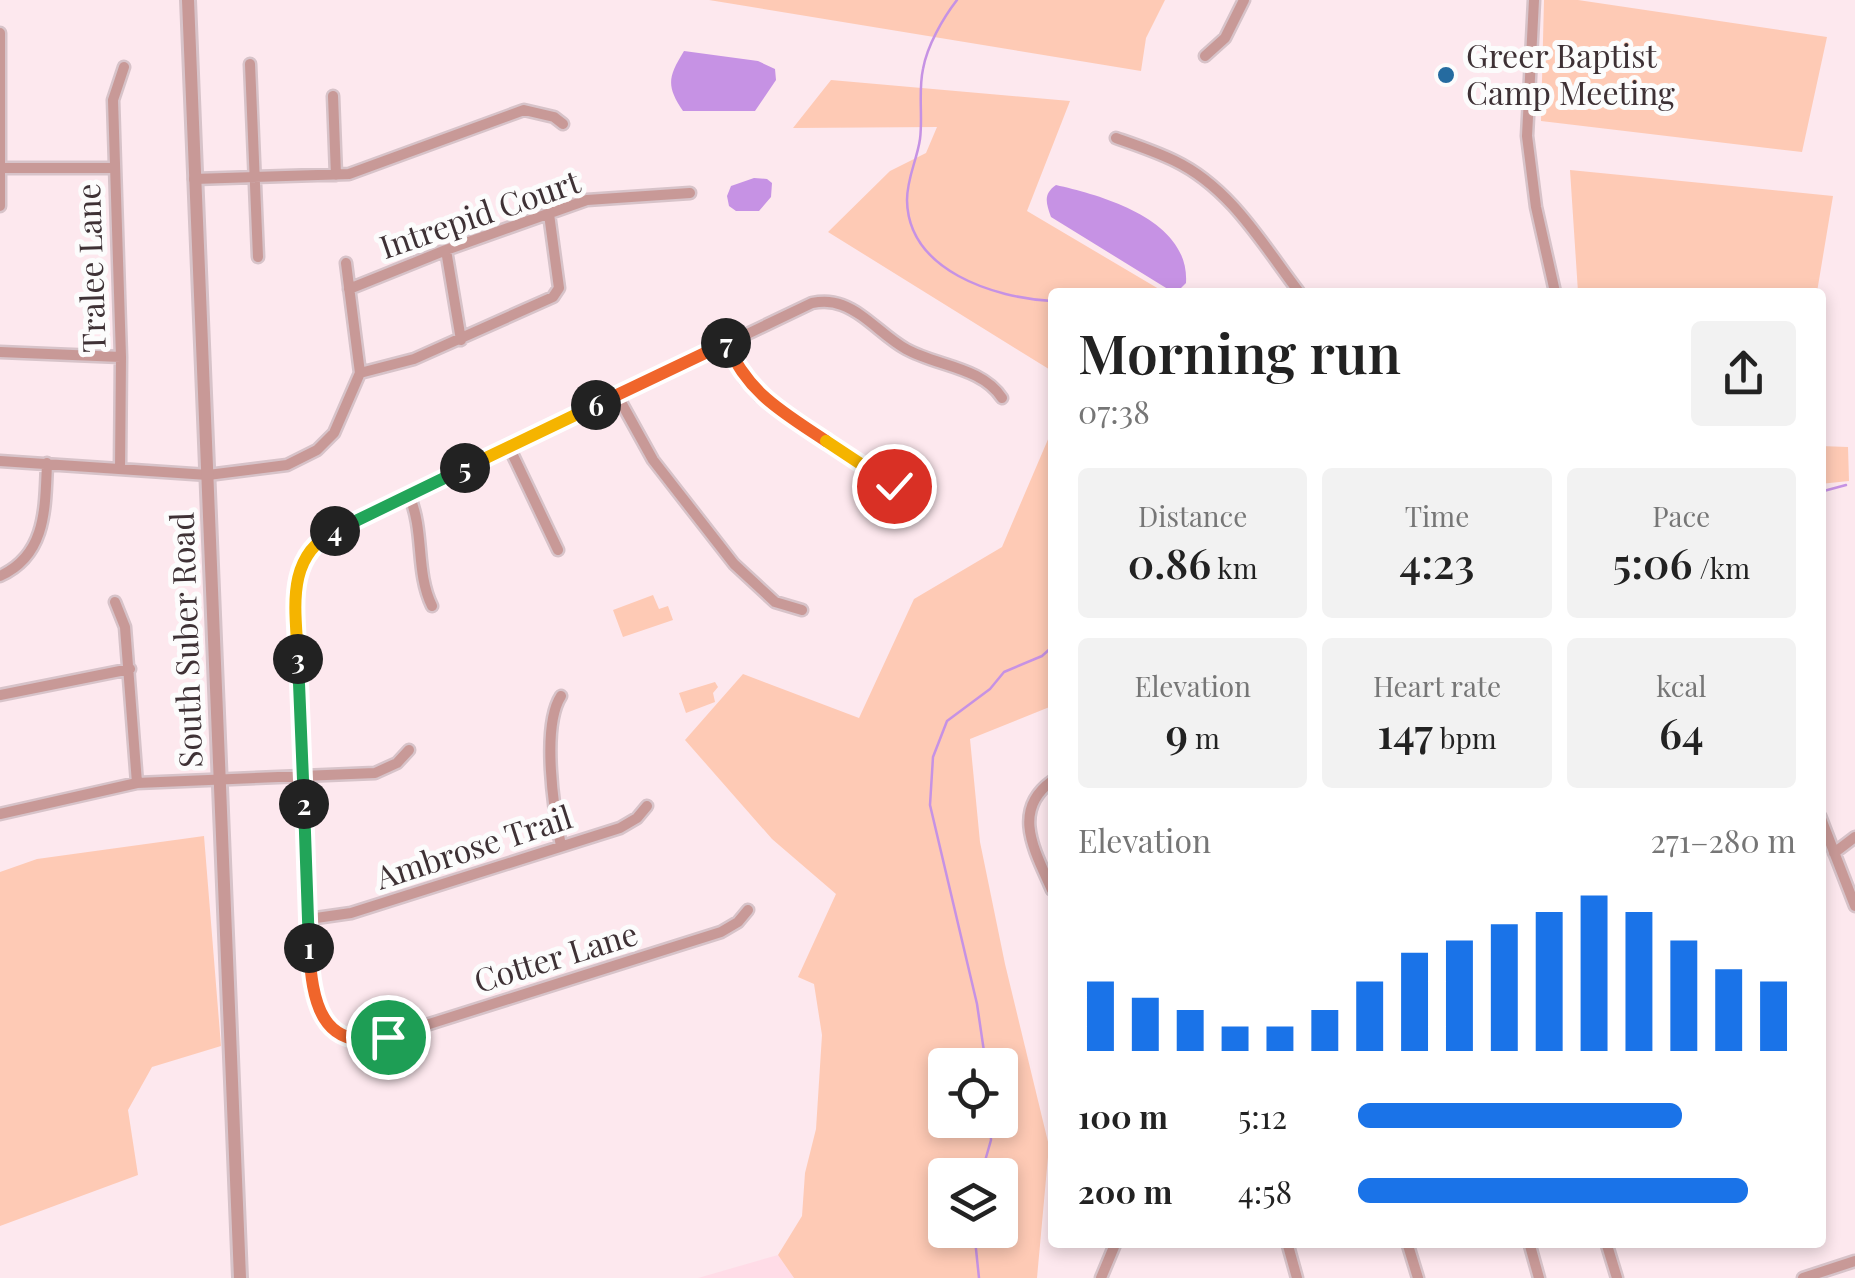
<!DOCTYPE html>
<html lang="en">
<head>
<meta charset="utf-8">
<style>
	body { margin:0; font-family:"Playfair Display",serif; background:#f2f2f2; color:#222; height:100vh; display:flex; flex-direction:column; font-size:38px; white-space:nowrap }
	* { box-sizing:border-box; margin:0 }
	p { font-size:32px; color:#767676 }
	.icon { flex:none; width:55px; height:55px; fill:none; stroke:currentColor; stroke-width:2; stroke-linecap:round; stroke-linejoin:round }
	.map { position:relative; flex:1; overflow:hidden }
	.sheet { position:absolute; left:1048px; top:288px; width:778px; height:960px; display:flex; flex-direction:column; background:#fff; border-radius:10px; box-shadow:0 5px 15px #0003 }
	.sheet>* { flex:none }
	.buttons { position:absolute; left:928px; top:1048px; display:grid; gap:20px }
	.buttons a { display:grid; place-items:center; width:90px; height:90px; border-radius:10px; background:#fff; box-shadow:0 5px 15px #0003; font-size:50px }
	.pin { position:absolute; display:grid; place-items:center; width:85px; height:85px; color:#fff; margin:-42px; border:5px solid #fff; border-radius:50%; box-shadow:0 2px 10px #0007 }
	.km { position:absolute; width:50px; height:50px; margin:-25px; border-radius:50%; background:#222; color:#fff; font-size:28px; line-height:50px; text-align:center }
	.round { display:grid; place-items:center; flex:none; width:105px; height:105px; border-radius:10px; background:#f2f2f2 }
	.headline { display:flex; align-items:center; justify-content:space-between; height:170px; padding:0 30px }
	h1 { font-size:55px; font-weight:600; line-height:75px }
	.metrics { display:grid; grid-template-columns:repeat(3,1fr); gap:15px; height:170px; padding:10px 30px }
	.metrics div { display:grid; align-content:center; border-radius:10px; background:#f2f2f2; text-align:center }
	.metrics b { font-size:42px; font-weight:600 }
	.metrics small { font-size:28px; font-weight:400 }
	.metrics p { font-size:28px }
	.chart { height:280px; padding:20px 30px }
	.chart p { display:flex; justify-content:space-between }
	.chart svg { width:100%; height:180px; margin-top:10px; stroke:#1a73e8; stroke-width:6 }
	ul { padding:0 30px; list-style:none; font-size:32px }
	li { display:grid; grid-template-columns:160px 120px 1fr; align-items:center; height:75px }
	li i { height:25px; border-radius:12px; background:#1a73e8 }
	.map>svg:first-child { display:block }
</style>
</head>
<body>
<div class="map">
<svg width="1855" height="1278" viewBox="0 0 1855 1278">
	<rect width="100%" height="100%" fill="#fde8ee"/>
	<path fill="#ffdce7" d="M778 1255 794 1278H698Z"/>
	<path fill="#fecab5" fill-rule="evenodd" d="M709 0H1165L1146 38 1141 71Z
		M1544 0H1578L1827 37 1802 152 1541 121Z
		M831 80 1070 101 1027 211 1164 292H1052V371L828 232 890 171 926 153 937 127 793 128Z
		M1570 170 1833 196 1817 292H1578Z
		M1052 430V706L970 739 980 842 1005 964 1049 1146 1037 1278H794L778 1255 802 1216 805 1173 816 1129 822 1035 814 984 798 977 836 894 772 839 685 740 743 674 859 718 914 599 1002 547ZM945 1065H1000V1120H945ZM945 1175H1000V1230H945Z
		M1820 446 1848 447 1849 481 1820 484Z
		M653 595 659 609 668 606 673 620 623 637 613 610Z
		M715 682 718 687 713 693 715 702 686 713 679 693Z
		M204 836 221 1046 152 1067 128 1110 138 1175 0 1226V872L37 859Z"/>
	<path fill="#c692e4" d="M684 51 758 61 775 69 776 80 755 111H683C666 86 668 77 684 51Z
		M754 178 767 179 772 183 771 197 759 211H736L729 206 727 196 731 186Z
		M1056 185C1104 196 1190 220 1186 283L1178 291H1171L1051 217C1046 203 1043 194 1056 185Z"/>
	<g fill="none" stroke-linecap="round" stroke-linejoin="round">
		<path stroke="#c692e4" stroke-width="2.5" d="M957 0C943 18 927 46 923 69 918 92 923 116 920 139 917 160 907 178 907 200 908 271 995 298 1052 301
			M1820 492 1846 485
			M986 1065 977 1004 930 805 933 757 947 721 990 689 1004 672 1042 656 1052 647
			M981 1175 991 1140 990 1120
			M974 1230 979 1278"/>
		<g stroke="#d7c3c9" stroke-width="15">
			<path id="minor" d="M1534 0 1527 136 1536 207 1555 292
				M0 33V206
				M1205 56 1225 38 1244 0
				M250 64 258 257
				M333 96 336 175
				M1116 138C1136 145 1157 152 1175 161 1231 188 1263 245 1299 292
				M2 168H113
				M194 179 349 174 524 110 554 117 563 124
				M446 250 461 340
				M349 289 446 250 587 200 690 193
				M726 342 745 379 760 396 894 486 905 497 911 511
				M0 352 121 357
				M360 373 414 359 553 297 559 288 549 214
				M617 395 653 460 734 564 775 602 802 610
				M509 447 558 550
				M0 461 208 475 287 465 317 450 334 433 360 373 346 263
				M120 469 121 357 113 100 124 67
				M409 495C425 532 415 571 432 606
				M0 576C47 555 45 507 47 463
				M115 602 125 627 137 783
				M0 695 130 669
				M561 696C541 727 554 811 561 846
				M1052 781C1010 811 1036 853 1052 890
				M0 814 137 783 375 773 397 763 409 750
				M1820 816 1855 906
				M1834 853 1855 837
				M748 910 738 922 721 932 388 1037C350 1046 318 1026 311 987L295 593 304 558 329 534 812 303C822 301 832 301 842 305 866 314 884 337 906 349 936 366 982 367 1002 398
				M309 919 351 913 620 828 637 818 647 806
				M1287 1242 1297 1278
				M1407 1242 1418 1278
				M1529 1242 1539 1278
				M1606 1242 1617 1278
				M1101 1278 1116 1242
				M1803 1278 1855 1261"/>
		</g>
		<g stroke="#d7c3c9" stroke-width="18">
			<path id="tertiary" d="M188 0 240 1278"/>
		</g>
		<use href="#minor" stroke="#c89997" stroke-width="10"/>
		<use href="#tertiary" stroke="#c89997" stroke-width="12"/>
	</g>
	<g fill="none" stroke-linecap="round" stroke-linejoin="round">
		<g stroke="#fff" stroke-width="20">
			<path id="split-1" d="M309 948C312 1000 320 1053 388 1037"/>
		</g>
		<g stroke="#fff" stroke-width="20">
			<path id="split-2" d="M304 804 309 948"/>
		</g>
		<g stroke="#fff" stroke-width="20">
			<path id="split-3" d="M298 659 304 804"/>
		</g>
		<g stroke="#fff" stroke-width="20">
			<path id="split-4" d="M298 659C296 611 284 557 335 531"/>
		</g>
		<g stroke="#fff" stroke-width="20">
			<path id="split-5" d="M335 531 465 468"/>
		</g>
		<g stroke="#fff" stroke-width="20">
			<path id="split-6" d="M465 468 596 405"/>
		</g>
		<g stroke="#fff" stroke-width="20">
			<path id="split-7" d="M596 405 726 343"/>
		</g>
		<g stroke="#fff" stroke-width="20">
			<path id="split-8" d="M726 343C749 394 781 411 826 441"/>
		</g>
		<g stroke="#fff" stroke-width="20">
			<path id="split-9" d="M826 441 894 486"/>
		</g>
		<use href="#split-1" stroke="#f0652b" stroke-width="12"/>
		<use href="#split-2" stroke="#22a559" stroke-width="12"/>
		<use href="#split-3" stroke="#22a559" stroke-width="12"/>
		<use href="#split-4" stroke="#f5b400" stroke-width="12"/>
		<use href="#split-5" stroke="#22a559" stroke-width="12"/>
		<use href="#split-6" stroke="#f5b400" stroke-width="12"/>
		<use href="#split-7" stroke="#f0652b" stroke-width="12"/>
		<use href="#split-8" stroke="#f0652b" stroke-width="12"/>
		<use href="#split-9" stroke="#f5b400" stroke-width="12"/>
	</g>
	<circle fill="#256ba0" stroke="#fcfcfc" stroke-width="4" cx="1446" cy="75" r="10"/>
	<g text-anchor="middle" stroke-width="10" stroke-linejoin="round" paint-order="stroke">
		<g font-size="32" fill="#3e3135" stroke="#fcfcfc" text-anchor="start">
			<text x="1466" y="68">Greer Baptist<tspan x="1466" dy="37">Camp Meeting</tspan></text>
		</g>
		<g font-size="32" fill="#3e3135" stroke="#fcfcfc">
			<text transform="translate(480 215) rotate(-19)" y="11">Intrepid Court</text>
			<text transform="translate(92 268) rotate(-92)" y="11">Tralee Lane</text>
			<text transform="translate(187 640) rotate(-92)" y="11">South Suber Road</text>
			<text transform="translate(474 848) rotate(-18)" y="11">Ambrose Trail</text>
			<text transform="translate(556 958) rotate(-17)" y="11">Cotter Lane</text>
		</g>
	</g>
</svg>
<div class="buttons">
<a><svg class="icon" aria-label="locate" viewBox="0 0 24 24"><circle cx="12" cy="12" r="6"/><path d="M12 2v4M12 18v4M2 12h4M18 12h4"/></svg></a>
<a><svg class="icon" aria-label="layers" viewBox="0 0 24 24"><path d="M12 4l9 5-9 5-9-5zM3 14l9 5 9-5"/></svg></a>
</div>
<div class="pin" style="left:388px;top:1037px;background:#1e9e55"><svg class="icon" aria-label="arrive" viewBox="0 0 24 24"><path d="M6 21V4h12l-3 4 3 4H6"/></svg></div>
<div class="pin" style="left:894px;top:486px;background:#d93025"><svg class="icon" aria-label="check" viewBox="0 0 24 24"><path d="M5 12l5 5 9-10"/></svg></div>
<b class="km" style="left:309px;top:948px">1</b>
<b class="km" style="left:304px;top:804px">2</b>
<b class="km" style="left:298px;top:659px">3</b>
<b class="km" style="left:335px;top:531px">4</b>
<b class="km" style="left:465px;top:468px">5</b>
<b class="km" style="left:596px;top:405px">6</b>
<b class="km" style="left:726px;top:343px">7</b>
<section class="sheet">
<div class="headline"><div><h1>Morning run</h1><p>07:38</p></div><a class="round"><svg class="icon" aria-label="share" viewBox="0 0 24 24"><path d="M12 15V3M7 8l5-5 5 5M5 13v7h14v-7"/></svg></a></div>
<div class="metrics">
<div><p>Distance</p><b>0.86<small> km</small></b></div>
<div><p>Time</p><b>4:23</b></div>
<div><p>Pace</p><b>5:06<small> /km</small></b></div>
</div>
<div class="metrics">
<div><p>Elevation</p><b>9<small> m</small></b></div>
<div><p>Heart rate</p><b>147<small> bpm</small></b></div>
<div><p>kcal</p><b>64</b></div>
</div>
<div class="chart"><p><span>Elevation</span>271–280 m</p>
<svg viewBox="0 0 160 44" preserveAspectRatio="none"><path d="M5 44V27M15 44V31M25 44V34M35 44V38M45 44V38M55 44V34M65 44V27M75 44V20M85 44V17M95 44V13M105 44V10M115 44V6M125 44V10M135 44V17M145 44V24M155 44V27"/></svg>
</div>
<ul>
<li><b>100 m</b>5:12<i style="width:74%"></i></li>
<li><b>200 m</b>4:58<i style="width:89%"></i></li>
</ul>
</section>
</div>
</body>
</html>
